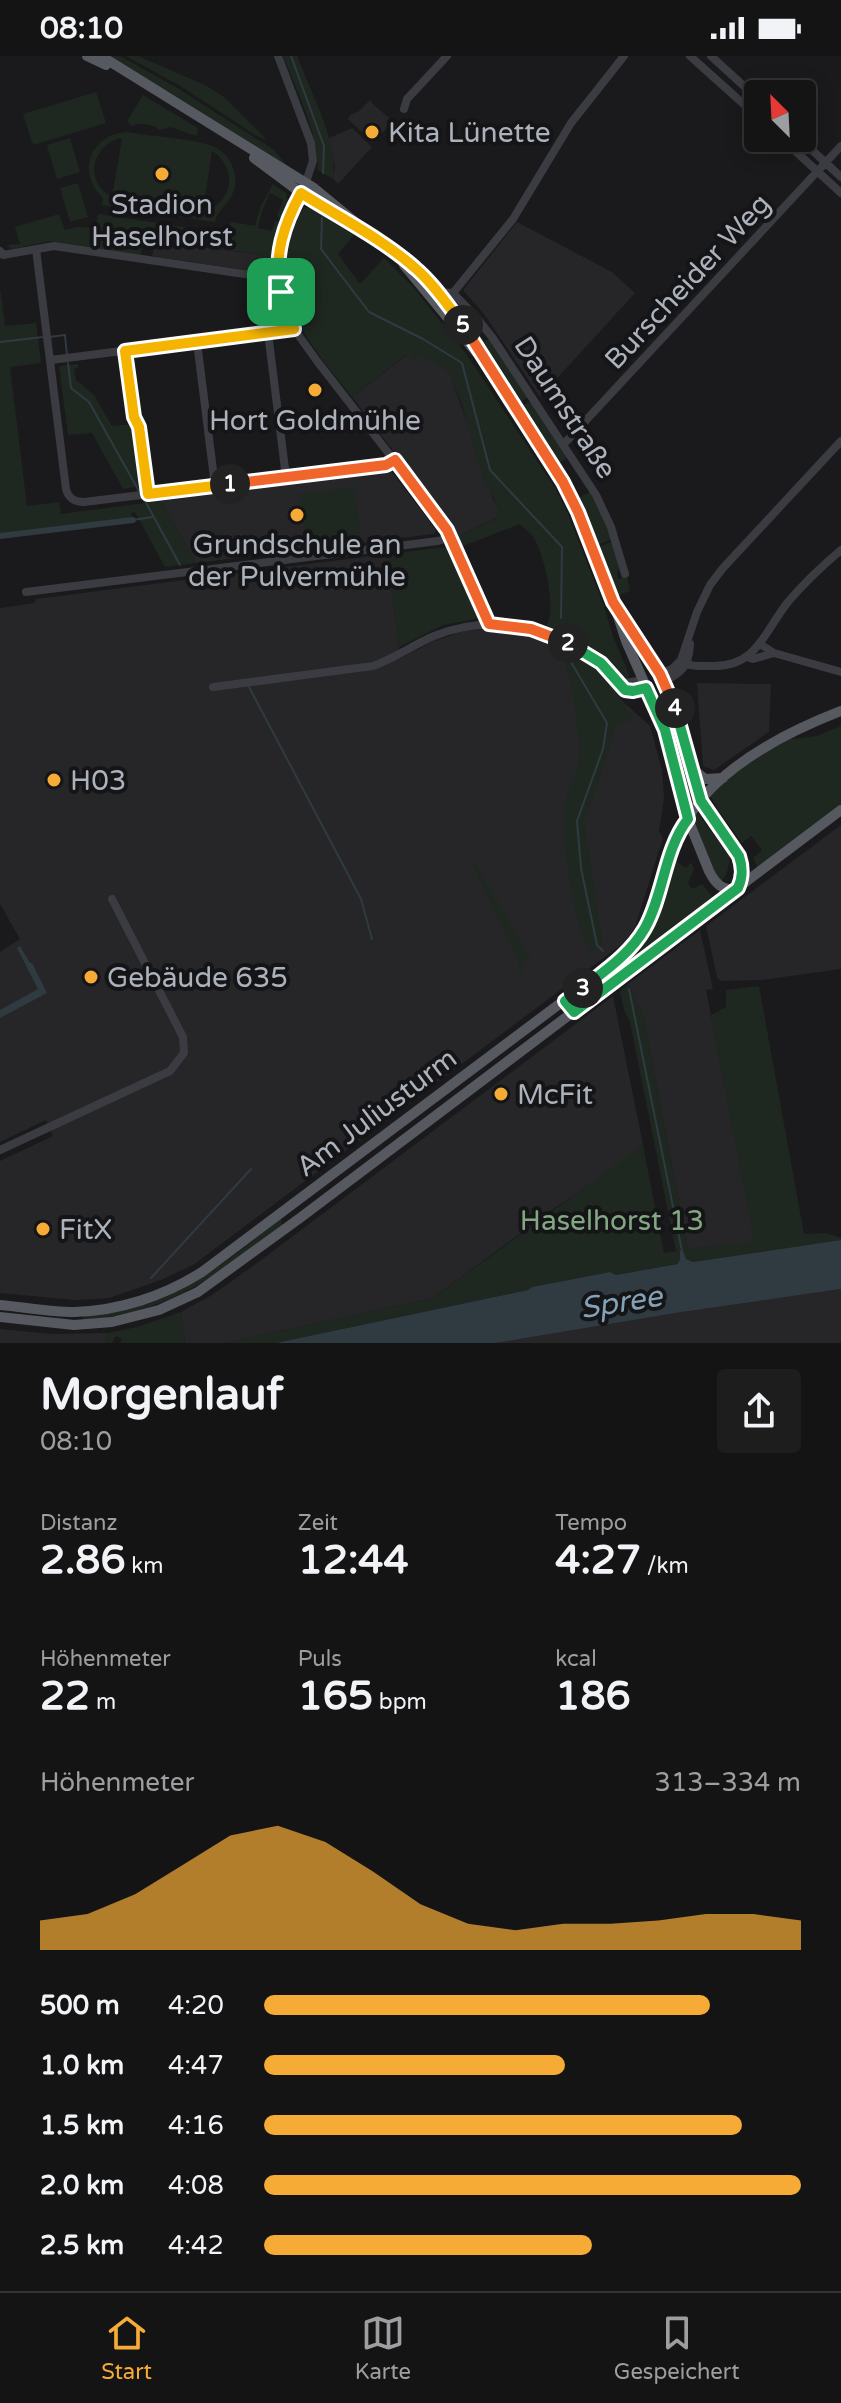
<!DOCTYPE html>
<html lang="de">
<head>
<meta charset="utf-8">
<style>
	body { margin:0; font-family:"Varela Round",sans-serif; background:#1d1d1e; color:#f1f3f6; height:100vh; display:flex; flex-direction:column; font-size:30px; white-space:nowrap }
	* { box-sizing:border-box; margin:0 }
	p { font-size:26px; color:#9d9ea0 }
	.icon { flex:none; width:44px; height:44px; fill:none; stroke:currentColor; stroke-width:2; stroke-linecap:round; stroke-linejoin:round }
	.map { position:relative; height:1287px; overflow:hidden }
	.panel { display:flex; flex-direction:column; background:#141415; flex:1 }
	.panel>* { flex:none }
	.needle { width:52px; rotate:336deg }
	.controls { position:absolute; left:744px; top:24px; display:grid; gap:16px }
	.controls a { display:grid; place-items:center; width:72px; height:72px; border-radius:8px; background:#141415; box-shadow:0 4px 20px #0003,0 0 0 2px #333334; font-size:40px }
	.pin { position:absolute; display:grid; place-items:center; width:68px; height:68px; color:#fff; margin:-34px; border-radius:16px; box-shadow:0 4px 12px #0006 }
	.km { position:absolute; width:40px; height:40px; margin:-20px; border-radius:50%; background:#222; color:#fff; font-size:22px; line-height:40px; text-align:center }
	.round { display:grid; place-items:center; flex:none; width:84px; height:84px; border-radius:8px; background:#1d1d1e }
	.headline { display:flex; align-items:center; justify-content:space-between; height:136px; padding:0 40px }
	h1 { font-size:44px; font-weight:700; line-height:60px }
	.figures { display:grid; grid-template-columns:repeat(3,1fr); gap:12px; height:136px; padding:8px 40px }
	.figures div { display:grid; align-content:center }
	.figures b { font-size:40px; font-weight:700 }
	.figures small { font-size:22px; font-weight:400 }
	.figures p { font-size:22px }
	.chart { height:224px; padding:16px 40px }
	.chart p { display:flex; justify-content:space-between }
	.chart svg { width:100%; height:144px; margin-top:8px; fill:#f7ab37; opacity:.7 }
	ul { padding:0 40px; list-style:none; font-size:26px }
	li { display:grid; grid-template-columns:128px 96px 1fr; align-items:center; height:60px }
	li i { height:20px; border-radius:10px; background:#f7ab37 }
	.status { display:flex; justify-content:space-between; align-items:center; height:56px; padding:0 40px; background:#141415; direction:ltr }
	.status svg { height:22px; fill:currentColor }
	.menu { display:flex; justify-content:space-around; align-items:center; height:112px; border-top:2px solid #333334; background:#141415; font-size:22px; color:#9d9ea0 }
	.menu a { display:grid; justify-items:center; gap:4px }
	.menu .selected { color:#f7ab37 }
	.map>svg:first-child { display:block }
</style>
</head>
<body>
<div class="status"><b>08:10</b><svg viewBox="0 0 49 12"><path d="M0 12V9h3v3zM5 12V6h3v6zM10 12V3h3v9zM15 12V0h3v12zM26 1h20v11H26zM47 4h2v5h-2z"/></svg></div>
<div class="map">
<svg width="841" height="1287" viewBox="0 0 841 1287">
	<rect width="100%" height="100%" fill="#1a1a1c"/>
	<path fill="#262629" d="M370 44 375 50 393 65 373 87 348 63 350 59 359 55Z
		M352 72 372 91 338 128 333 123 335 111 329 82Z
		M517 166 612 216 635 237 540 341 484 258 463 234Z
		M156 180 204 187V191L261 199 263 202 259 216 152 200Z
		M408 298 421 299 449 315 493 443 499 452 498 461 458 480 352 341Z
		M392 416 436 474 434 478 196 507 161 445Z
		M387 498 399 591 397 604 434 585 464 575 497 572 535 578 536 581 569 593 604 616 619 642 650 670 662 714 664 742 659 775 663 782 635 871 626 885 193 1209 161 1224 109 1242 75 1244 0 1237V1105L53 1080 46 1064 0 1086V896L20 883 0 848V552L35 547 36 543Z
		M697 627 771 628 769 676 714 714 703 710Z
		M841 769V913L762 924 720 925 717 921 706 870Z
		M700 874 713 933 706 934 755 1186 688 1193 643 959 628 928Z
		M613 940 643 1089 618 1109 549 1156 433 1242 225 1287H185L181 1256 212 1239 253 1210Z
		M841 1233V1287H496L682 1256Z
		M0 1273 53 1278 108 1277 105 1287H0Z"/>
	<path fill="#1f2820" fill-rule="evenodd" d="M104 0H120L179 33 274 94 290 113 176 40Z
		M126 0H138L207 30 224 41 267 84 255 79 182 31Z
		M283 0H297C310 35 339 86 333 123L318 114C318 75 297 36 283 0Z
		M96 36 106 67 33 89 23 58Z
		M143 39 198 72 197 79 190 78 171 71 160 74C152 68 141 66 131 70L127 65Z
		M127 76C148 80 197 83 215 91 230 99 239 117 234 134 230 148 218 152 215 166L102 149 103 142C76 118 90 78 127 76ZM121 82 122 83 112 141C84 127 91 89 121 82ZM212 95C238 111 234 148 203 155Z
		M70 82 80 116 57 123 47 89Z
		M78 127 88 161 70 166 60 132Z
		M273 128 286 137 288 148 281 162 277 160 283 144 270 137 262 155 258 172 272 175 275 165 280 166 275 188 273 214 269 218 259 216 263 202 260 199 204 190V187L157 180 156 183 143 181 141 199 50 185 12 193 7 189 20 188 15 171 59 158 65 174 77 171 95 172 98 158 215 176 232 166 255 170 261 150Z
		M309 151 354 179 338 198 360 228 384 202 414 232 467 299 555 432 568 458 604 550 613 581 629 618 628 622C617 618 611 608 603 602 585 589 567 579 546 571 557 552 545 502 534 482 531 477 524 472 520 468L463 490 458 480 497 462 499 452 482 420 461 346 449 316 421 300 414 305 407 298 352 341C305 281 258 233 301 154Z
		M0 232 5 270 36 267 41 307 10 311 27 450 59 446 61 458 161 445 196 507 165 511 135 456 131 457 133 464 0 480Z
		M490 283 528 341 518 348 479 287Z
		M78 308V312L74 313 76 324 94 339 112 370 135 368 142 430 123 433 92 377 68 379 59 310Z
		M531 345 567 401 558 408 521 351Z
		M355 431 361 484 307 491 300 438Z
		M590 436 613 483 597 489 578 442Z
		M614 485 619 511 617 518 618 523 627 521 630 535 617 540 598 491Z
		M447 491 480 562 443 569 399 591 387 498Z
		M560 589 604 616 633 663 616 669 602 716 584 765 603 888 592 897C574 877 561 782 564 753 566 735 578 717 579 699 580 683 573 634 569 619 565 608 560 600 560 589Z
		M665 637 676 666 693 736 686 745 669 671 656 640Z
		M841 670V751L758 813 753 802 762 794 751 780 742 787 717 752 710 739 748 706 784 684 817 680Z
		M697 756 730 801 727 817 721 826 716 822 693 763Z
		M673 803 686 812 691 806 694 813 688 827 692 833 702 828 715 844 576 949 573 944C596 927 624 910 641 886 659 863 665 831 673 803Z
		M478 805 476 808 530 902 523 906V915H519V907L473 809Z
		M628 928 643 959 688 1193 754 1185 711 959 726 951V934L759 930 804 1178 826 1177 841 1182V1184L693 1206 686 1203 683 1194 680 1195V1206L675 1208 616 1219 610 1216 532 1231 528 1234 276 1287H225L433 1242 643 1089 664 1197 676 1195 630 966 624 954 620 935Z
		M281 1163 282 1169C213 1220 174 1256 83 1264V1260C107 1256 133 1254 156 1245 203 1227 241 1193 281 1163Z
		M181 1256 185 1287H120L122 1283 116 1280 112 1287H105L108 1277 137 1271Z"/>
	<path fill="#2f3a41" d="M20 890 30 907H32L47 937 0 962V954L38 933 17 892Z
		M841 1184V1233L682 1256 496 1287H276L528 1234 532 1231 610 1216 616 1219 677 1208 680 1204V1195L683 1194 686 1203 693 1206Z"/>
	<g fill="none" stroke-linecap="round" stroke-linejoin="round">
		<path stroke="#2f3a41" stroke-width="2" d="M291 0 324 90 323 117
			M322 162 321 193 369 256 423 283 462 307 490 414 562 491 561 562
			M49 281 65 279 67 300
			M0 286 43 281
			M68 307 71 332 89 346 140 437
			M144 443 180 509
			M133 464 152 461
			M565 596 607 667 603 693 577 765 581 812 597 889 603 895
			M249 631 361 843 372 883
			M629 933 682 1195
			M151 1222 251 1113"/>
		<path stroke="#2f3a41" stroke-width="6" d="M0 480 133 464"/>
		<path stroke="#3b3c41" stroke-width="8" d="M278 0 311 87 313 105 306 126
			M690 0 758 61
			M711 0 758 43
			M404 53 407 43 447 0
			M781 82 841 137
			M799 82 841 121
			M301 137 286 166 279 196 278 223 288 259 294 273 317 305 445 470 479 542 489 568
			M36 193 66 433C68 442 75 446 84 446L386 409 395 404
			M0 195 3 199 54 190 278 223
			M437 236 453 237 476 261 492 281 596 439 611 471 625 518
			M453 237 513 163 571 67 624 0
			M268 277 286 421
			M197 286 215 430
			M125 295 134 361 139 371 148 438
			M51 304 294 273
			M563 389 841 90
			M26 536 438 485 451 481
			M760 588 774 597 841 616
			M747 601 753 603 774 597
			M687 608C695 611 703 610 712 610 757 611 764 576 788 546 804 527 822 510 841 494
			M660 618 672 613 681 604 697 556 710 529 723 512 841 385
			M615 624C623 637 633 636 646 632
			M664 625C683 617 689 608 690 588
			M213 631 373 610C395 602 413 589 434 580 482 560 537 567 581 594 597 603 609 618 625 627L643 624
			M0 1094 170 1015 184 997 183 981 112 843"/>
		<path stroke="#575961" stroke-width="10" d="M87 0 106 9
			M101 0 314 132 394 198
			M254 102 301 137 346 165
			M391 195C429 217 465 266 484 305L573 446 612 542 626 585 665 674 683 751 709 815C715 827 722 835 736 833
			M404 209 476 296
			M623 561 665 628 680 664 699 738 706 755 739 800 742 818 739 830
			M693 713 705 723 723 722
			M0 1249C24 1251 49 1256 74 1256 119 1255 164 1240 202 1216L626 898C654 866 661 825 676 786 700 720 779 679 841 655
			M0 1261 74 1269 112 1266 159 1254 198 1236 300 1162 841 754"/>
	</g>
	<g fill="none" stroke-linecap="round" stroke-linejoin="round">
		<g stroke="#fff" stroke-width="16">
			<path id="split-1" d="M230 428 148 438 139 371 134 361 125 295 294 273 281 236"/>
		</g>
		<g stroke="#fff" stroke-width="16">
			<path id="split-2" d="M230 428 386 409 395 404 447 474 489 568 531 573 568 587"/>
		</g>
		<g stroke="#fff" stroke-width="16">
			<path id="split-3" d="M568 587 601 607 625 634 633 635 646 632 665 674 688 763C664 794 664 838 645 872 630 898 606 914 583 932"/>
		</g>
		<g stroke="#fff" stroke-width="16">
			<path id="split-4" d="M583 932 565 945 574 956 738 832C743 821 743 812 739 800L701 745 675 652"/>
		</g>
		<g stroke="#fff" stroke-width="16">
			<path id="split-5" d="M463 269 563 426 578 456 613 546 660 618 675 652"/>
		</g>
		<g stroke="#fff" stroke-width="16">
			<path id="split-6" d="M281 236C273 200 284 168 301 137 337 160 384 184 415 212 434 228 448 250 463 269"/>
		</g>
		<use href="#split-1" stroke="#f5b400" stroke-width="10"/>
		<use href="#split-2" stroke="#f0652b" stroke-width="10"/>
		<use href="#split-3" stroke="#22a559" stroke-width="10"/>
		<use href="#split-4" stroke="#22a559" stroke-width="10"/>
		<use href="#split-5" stroke="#f0652b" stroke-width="10"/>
		<use href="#split-6" stroke="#f5b400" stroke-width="10"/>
	</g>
	<g fill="#f7ab37" stroke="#151517" stroke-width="3">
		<circle cx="372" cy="76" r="8"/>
		<circle cx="162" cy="118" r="8"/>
		<circle cx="315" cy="334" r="8"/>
		<circle cx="297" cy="459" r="8"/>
		<circle cx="54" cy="724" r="8"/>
		<circle cx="91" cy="921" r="8"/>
		<circle cx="501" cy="1038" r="8"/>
		<circle cx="43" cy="1173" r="8"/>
	</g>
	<g text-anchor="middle" stroke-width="8" stroke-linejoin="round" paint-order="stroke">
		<g font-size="28" fill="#acb2bc" stroke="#151517" text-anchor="start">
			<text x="388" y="86">Kita Lünette</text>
			<text x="162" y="158" text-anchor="middle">Stadion<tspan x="162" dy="32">Haselhorst</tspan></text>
			<text x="315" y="374" text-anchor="middle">Hort Goldmühle</text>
			<text x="297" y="498" text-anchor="middle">Grundschule an<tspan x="297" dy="32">der Pulvermühle</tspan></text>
			<text x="70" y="734">H03</text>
			<text x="107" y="931">Gebäude 635</text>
			<text x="517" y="1048">McFit</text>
			<text x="59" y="1183">FitX</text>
		</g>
		<g font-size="28" fill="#acb2bc" stroke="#151517">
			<text transform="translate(687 225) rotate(-47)" y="10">Burscheider Weg</text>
			<text transform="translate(566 351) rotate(57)" y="10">Daumstraße</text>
			<text transform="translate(376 1056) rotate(-37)" y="10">Am Juliusturm</text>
		</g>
		<g font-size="28" fill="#83a783" stroke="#151517">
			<text x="612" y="1174">Haselhorst 13</text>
		</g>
		<g font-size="30" font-style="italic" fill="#83a2b7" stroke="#151517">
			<text transform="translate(621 1246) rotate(-9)" y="10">Spree</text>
		</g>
	</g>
</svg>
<div class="controls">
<a><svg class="needle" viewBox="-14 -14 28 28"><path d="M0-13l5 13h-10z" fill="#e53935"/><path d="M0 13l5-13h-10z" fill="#9d9ea0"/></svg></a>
</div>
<div class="pin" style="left:281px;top:236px;background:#1e9e55"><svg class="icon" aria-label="arrive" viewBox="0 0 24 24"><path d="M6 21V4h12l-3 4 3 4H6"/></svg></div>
<b class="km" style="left:230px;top:428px">1</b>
<b class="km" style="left:568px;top:587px">2</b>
<b class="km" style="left:583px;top:932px">3</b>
<b class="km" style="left:675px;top:652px">4</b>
<b class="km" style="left:463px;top:269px">5</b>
</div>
<section class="panel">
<div class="headline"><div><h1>Morgenlauf</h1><p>08:10</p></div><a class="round"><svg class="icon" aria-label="share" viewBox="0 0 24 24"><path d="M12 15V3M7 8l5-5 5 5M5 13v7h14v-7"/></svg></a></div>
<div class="figures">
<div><p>Distanz</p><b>2.86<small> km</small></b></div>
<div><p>Zeit</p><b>12:44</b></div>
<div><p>Tempo</p><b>4:27<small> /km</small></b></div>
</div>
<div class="figures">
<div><p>Höhenmeter</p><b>22<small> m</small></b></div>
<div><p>Puls</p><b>165<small> bpm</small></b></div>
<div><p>kcal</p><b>186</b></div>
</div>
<div class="chart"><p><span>Höhenmeter</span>313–334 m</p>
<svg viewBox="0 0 160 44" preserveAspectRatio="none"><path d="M0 44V35L10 33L20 27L30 18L40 9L50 6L60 11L70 20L80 30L90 36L100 38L110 36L120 36L130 35L140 33L150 33L160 35V44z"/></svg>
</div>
<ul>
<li><b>500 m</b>4:20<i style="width:83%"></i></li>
<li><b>1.0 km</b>4:47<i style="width:56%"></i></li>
<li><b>1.5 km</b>4:16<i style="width:89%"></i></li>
<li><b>2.0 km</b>4:08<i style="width:100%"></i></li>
<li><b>2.5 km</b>4:42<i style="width:61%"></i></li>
</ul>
</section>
<nav class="menu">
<a class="selected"><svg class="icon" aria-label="home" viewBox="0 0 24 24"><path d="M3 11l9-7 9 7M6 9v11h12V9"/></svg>Start</a>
<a><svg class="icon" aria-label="map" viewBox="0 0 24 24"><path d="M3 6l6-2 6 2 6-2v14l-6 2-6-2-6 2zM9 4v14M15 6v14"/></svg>Karte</a>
<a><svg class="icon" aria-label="saved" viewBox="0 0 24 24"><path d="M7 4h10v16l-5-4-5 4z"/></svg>Gespeichert</a>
</nav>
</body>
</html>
